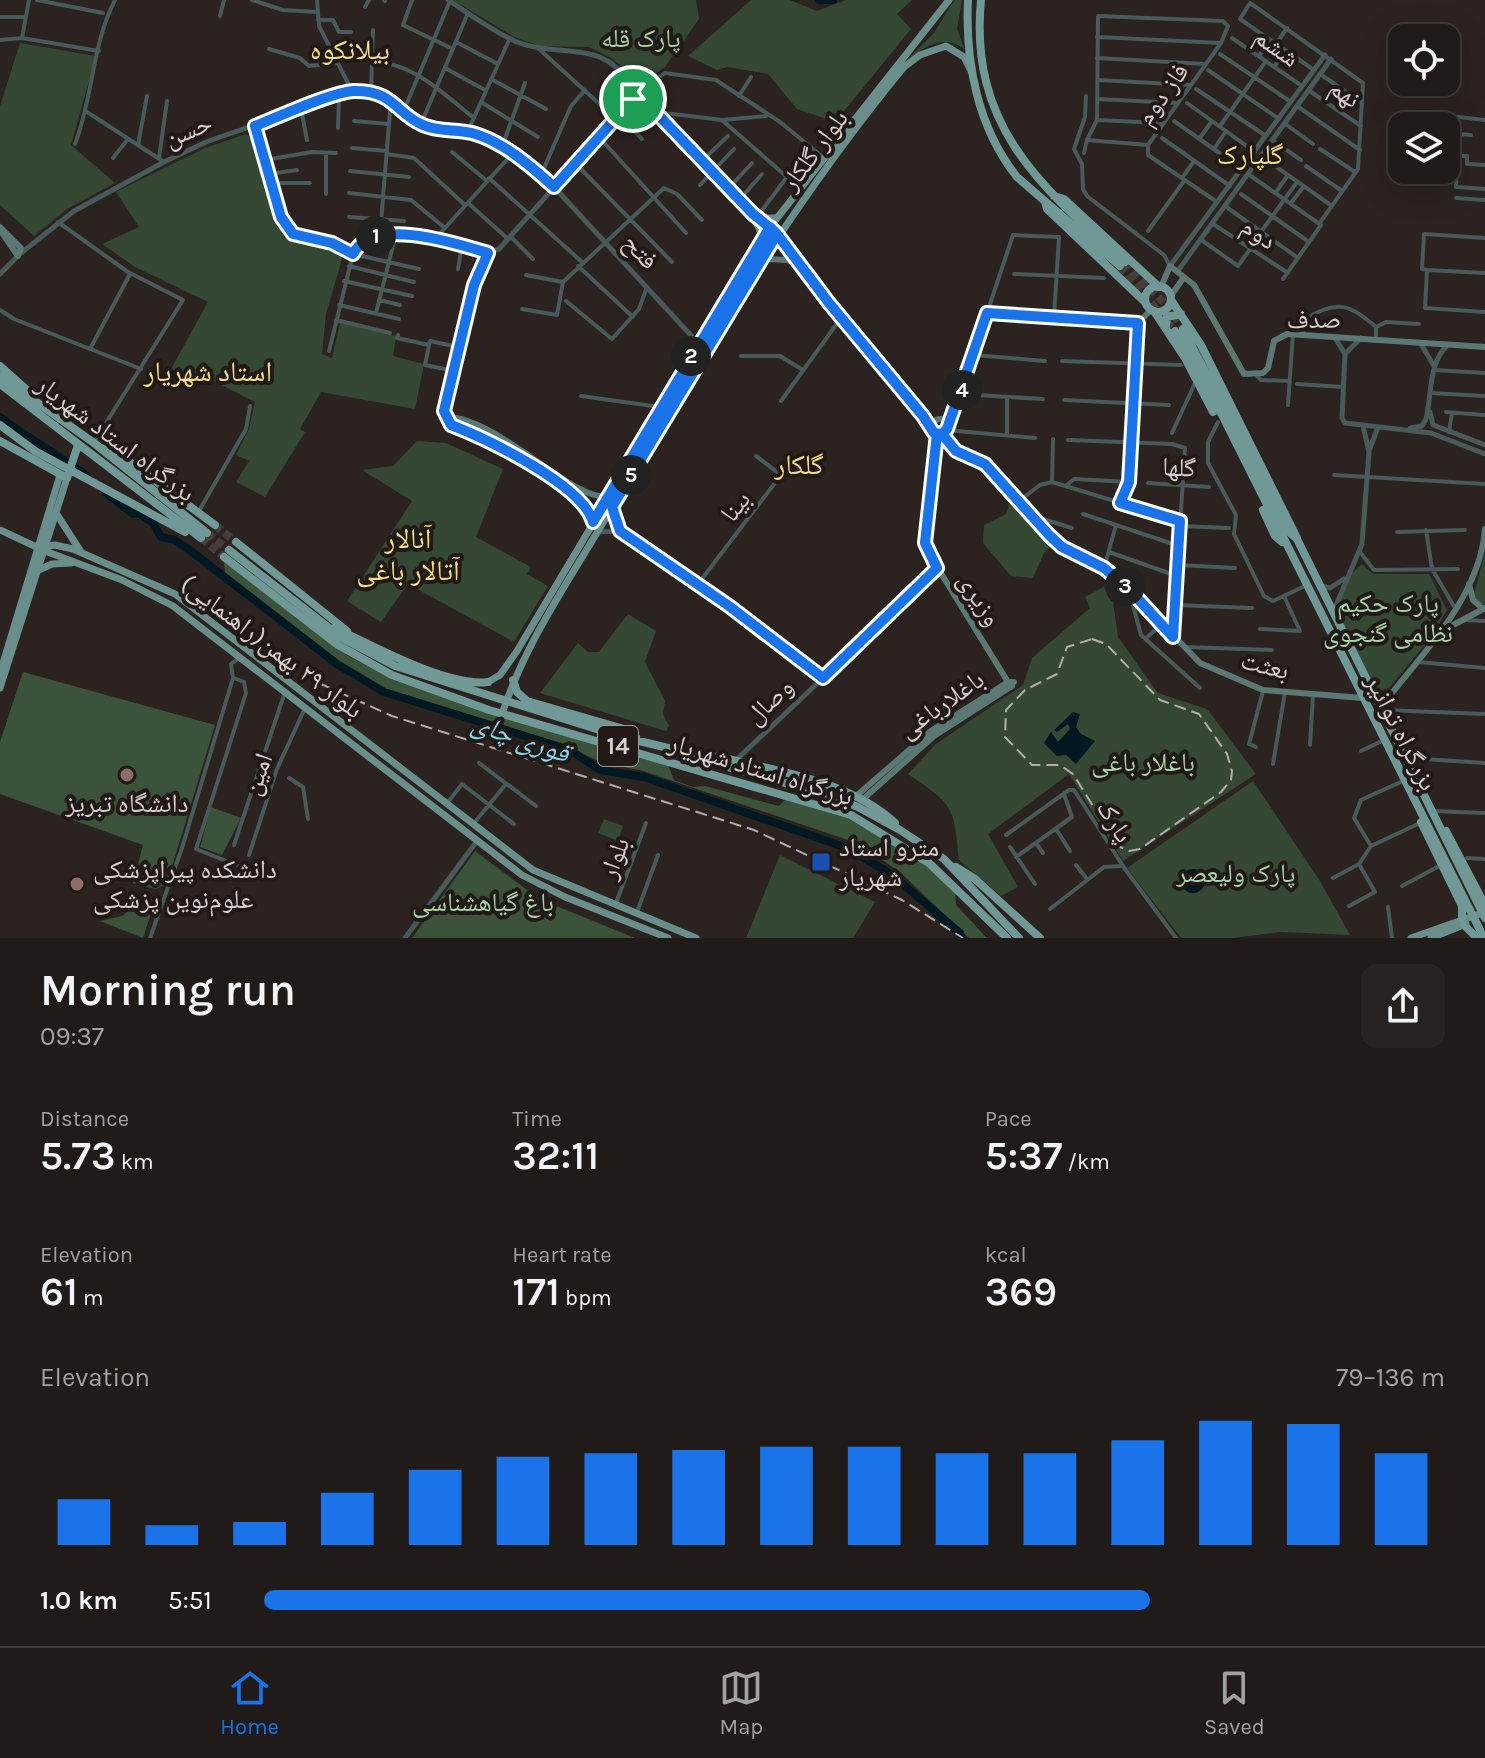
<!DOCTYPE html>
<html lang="en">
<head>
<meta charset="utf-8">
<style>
	body { margin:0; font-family:Karla,"Noto Naskh Arabic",sans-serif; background:#282321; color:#f1f3f6; height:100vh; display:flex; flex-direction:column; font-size:30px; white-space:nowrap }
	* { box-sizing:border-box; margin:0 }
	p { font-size:26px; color:#a2a1a2 }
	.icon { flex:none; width:44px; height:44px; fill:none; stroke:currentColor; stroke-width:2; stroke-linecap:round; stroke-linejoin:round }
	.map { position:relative; height:938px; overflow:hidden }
	.drawer { display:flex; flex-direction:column; background:#201a18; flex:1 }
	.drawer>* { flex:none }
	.buttons { position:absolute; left:1388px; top:24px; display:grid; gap:16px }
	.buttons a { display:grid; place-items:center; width:72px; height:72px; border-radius:16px; background:#201a18; box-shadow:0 8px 32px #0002,0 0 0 2px #3d3837; font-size:40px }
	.pin { position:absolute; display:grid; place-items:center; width:68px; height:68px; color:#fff; margin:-34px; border:4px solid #fff; border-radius:50%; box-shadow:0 2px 8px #0007 }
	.km { position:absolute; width:40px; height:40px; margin:-20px; border-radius:50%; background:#222; color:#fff; font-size:22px; line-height:40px; text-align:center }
	.round { display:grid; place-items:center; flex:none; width:84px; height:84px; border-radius:16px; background:#282321 }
	.headline { display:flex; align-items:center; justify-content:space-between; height:136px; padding:0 40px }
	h1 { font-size:44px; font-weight:600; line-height:60px }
	.metrics { display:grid; grid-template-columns:repeat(3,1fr); gap:12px; height:136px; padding:8px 40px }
	.metrics div { display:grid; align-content:center }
	.metrics b { font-size:40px; font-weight:600 }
	.metrics small { font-size:22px; font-weight:400 }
	.metrics p { font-size:22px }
	.chart { height:224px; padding:16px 40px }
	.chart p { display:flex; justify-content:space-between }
	.chart svg { width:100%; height:144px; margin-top:8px; stroke:#1a73e8; stroke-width:6 }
	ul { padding:0 40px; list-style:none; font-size:26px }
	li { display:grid; grid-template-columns:128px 96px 1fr; align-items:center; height:60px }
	li i { height:20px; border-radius:10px; background:#1a73e8 }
	.tab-bar { display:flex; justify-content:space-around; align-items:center; height:112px; border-top:2px solid #3d3837; background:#201a18; font-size:22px; color:#a2a1a2 }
	.tab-bar a { display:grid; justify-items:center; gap:4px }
	.tab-bar .selected { color:#1a73e8 }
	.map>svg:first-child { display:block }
</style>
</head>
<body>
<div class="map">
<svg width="1485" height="938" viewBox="0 0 1485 938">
	<rect width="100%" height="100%" fill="#2b2320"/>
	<path fill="#344833" d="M453 0H696L699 19 665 67 643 83 611 58 589 47 539 46 514 37Z
		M751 0H790L817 11 846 0H912L897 14 911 29 835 122 797 109 768 74 727 67 717 70 688 56Z
		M954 0H962L957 29 965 50C943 31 919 50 901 66L934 33Z
		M20 43 96 56 71 145 115 183 67 209 34 236 0 205V106Z
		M246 134 256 142 284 238 318 242 343 256 326 314 322 354 332 358 340 323 396 336 393 356 424 364 415 409 321 392 300 429 305 432 265 497 236 482 249 461 236 455 249 429 255 402 198 373 190 379 171 369 208 302 135 267 102 244 139 227 116 192 205 148Z
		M417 441 446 443 503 469 476 537 531 567 527 574 548 586 514 642 408 584 381 622 347 601 412 501 362 470 393 466Z
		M1011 499 1051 546 1044 553 1033 578 1011 576 983 543 984 525 1006 514Z
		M1485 553V605L1476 601 1474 594Z
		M1362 564 1373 574H1429L1447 610 1432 636 1389 688 1381 690C1369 682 1338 628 1336 613 1334 596 1349 573 1362 564Z
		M1104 587 1113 601 1118 637 1158 693 1207 709 1256 774 1123 861 1069 774 988 834 1018 887 1001 896 959 860C954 805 953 805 908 774L936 744 1023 685 1032 658 1090 608 1085 597Z
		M628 614 656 631 645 662 665 701 663 714 669 726 666 731 540 693 578 643 588 652H599Z
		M1253 781 1320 881 1350 935 1280 932 1233 938H1181L1127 868Z
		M604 819 623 826 618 841 598 833Z
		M780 855 875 902 853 938H746Z"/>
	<path fill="#3b533a" d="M224 562 348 656 387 676 667 762 674 780 693 787 705 786 779 806 787 798 847 816 925 863 955 890 956 905 987 938H969L902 874 860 844 640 770 605 764 577 751 381 688 339 663 225 573Z
		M23 672 215 725 167 883 156 889 133 883 143 845 0 794V742Z
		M211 807 241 818 222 855 200 847Z
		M475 851 539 899 635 938H412Z
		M145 897 155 901 143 938 100 921 122 916Z"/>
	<path fill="#001821" d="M1073 712 1080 714 1076 727 1081 734 1095 741 1076 764 1066 755 1057 756 1044 743 1051 732 1058 742 1070 729 1068 724 1057 732 1054 730Z
		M1181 881a12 12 0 1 1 24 0a12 12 0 1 1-24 0Z"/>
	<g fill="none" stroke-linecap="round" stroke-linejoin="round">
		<path stroke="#001821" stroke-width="8" d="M819 0H833
			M0 417C28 439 60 455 88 477
			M105 492 133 514 138 513 153 523 161 537 175 540 191 551 337 664 384 692 570 750 600 770 644 777 847 848 891 874 960 933 961 938"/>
		<path stroke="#443d3a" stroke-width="8" stroke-dasharray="8 4" stroke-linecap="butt" d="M1125 262 1169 308 1183 329
			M1120 266 1175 331
			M215 525 236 542
			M207 533 229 550
			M201 538 224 557"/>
		<path stroke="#485a59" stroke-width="4" d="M37 0 103 13
			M252 0 283 10 317 12
			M317 0 319 26 352 91
			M384 0 385 1
			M412 0 403 25 453 49
			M365 7 369 0
			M220 16 224 0
			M1098 16 1223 21 1228 26 1221 43 1148 145 1087 140 1097 120Z
			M0 17H26
			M1240 19 1250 3 1363 83 1358 169 1319 224
			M1240 19 1314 70
			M318 20H333L339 32H351
			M1097 37 1221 43
			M22 38 29 0
			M1232 38 1302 86
			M0 40 22 38 99 51
			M456 42 498 64
			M1276 44 1287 28
			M269 49 300 58 309 66 336 63
			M539 49 616 119
			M1220 54 1291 102
			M1259 56 1270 40
			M1097 58 1206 64
			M372 62C412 61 443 94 474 118
			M1274 67 1286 51
			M445 68 485 90
			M1208 70 1279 119
			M1320 74 1361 102
			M491 79 546 109
			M1098 80 1191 85
			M642 89 665 73 716 80 780 122 824 158
			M1196 89 1266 136
			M1308 90 1361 126
			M371 94 373 30
			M739 96 751 77
			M1086 96 1085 117 1074 149 1082 164 1083 189 1087 196 1164 255 1170 266
			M1097 99 1178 103
			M481 102 538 137
			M1187 103 1255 152
			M1297 106 1360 150
			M301 109 307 140
			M404 110 450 1
			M87 112 164 162
			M657 112 722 120 766 116
			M619 115 642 139
			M722 120 787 177 757 217
			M1097 120 1162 123
			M354 121 389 124
			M1174 121 1242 169
			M1284 123 1313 144
			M421 124 468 13
			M1220 126 1266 61
			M1432 126V114L1485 120
			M338 128 339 96
			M467 133 510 38
			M1446 133 1471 135
			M599 137 686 233
			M1162 138 1230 186
			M1199 139 1212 121
			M1272 140 1301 160
			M75 144C93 98 92 44 115 0
			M138 145 147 96
			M1148 145V155L1217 202
			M502 147 525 83
			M352 148 387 151
			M1214 149 1226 131
			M1320 149 1355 172
			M452 152 487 181
			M1084 153 1087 140
			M387 154 414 158 465 205
			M1446 155 1467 156V164L1485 165
			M1261 156 1332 206
			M1457 156 1456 187 1485 189
			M113 158 128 139
			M159 158 167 101
			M265 160 312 152 336 153
			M702 161 728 136
			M575 163 672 262
			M1306 166 1342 191
			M350 171 409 177
			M269 174 297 170
			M1248 174 1321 225 1283 279
			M541 175 571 106 585 90
			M489 178 582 262
			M1182 178 1194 161
			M271 183H310
			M700 185 734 149
			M729 188 752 163
			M1276 192 1288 175
			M349 193 411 200 445 228
			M326 194V153
			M1241 194 1309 242
			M1456 198 1485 200
			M739 200 762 174
			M468 203 508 239
			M1291 203 1304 186
			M1225 206 1298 258
			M349 217 404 221
			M58 222 128 272 183 300 94 442
			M1213 224 1288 273
			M1148 231 1184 181
			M1261 232 1297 182
			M380 235 391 99
			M510 236 533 259
			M1485 238 1424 234 1422 269 1427 270 1425 308 1485 312
			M1200 239 1238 266 1250 249
			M434 240 512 154
			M353 254 419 269
			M349 266 414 282
			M578 266 633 317
			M458 269 462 245
			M1427 270 1485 273
			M1014 274 1104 278
			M526 275 563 282
			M344 281 412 296
			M379 300 400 305
			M566 301 612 339 639 309 647 287
			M339 305 399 319
			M522 309 557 315 563 282 664 188 677 194 702 220
			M0 310 14 319 141 369
			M376 313 396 234
			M987 313 1013 235 1059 237 1054 317
			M336 320 390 333
			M398 335 397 338 429 345 430 341 458 347
			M1302 335 1307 318C1338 299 1350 305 1376 327
			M1376 340V327L1386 322 1419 324
			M429 345 425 365 445 369
			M90 349 130 274
			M329 351 353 254 368 237 404 235 488 253
			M975 355 1045 361
			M741 356H780L803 370
			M1062 361 1181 365
			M1434 370 1485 373
			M1257 376 1261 380 1290 381
			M1297 384 1343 387
			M1431 393 1485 396
			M960 394 1043 399
			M581 396 660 407
			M1064 400 1169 405
			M781 401 841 318
			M1288 405 1293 334
			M1446 412 1484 415
			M1218 422 1208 442V463L1236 515 1234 534 1264 596 1273 601 1305 586
			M946 430 1035 438
			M1449 432 1452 413
			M1172 433 1196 381
			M1007 434V397
			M1068 440 1172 444 1185 448 1173 634
			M1334 475 1485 484
			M1052 482 1053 439
			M1148 483 1209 487
			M1067 485 1074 479 1129 482
			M1019 501 1040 485 1052 482 1180 521
			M1120 503 1129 482 1138 323
			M199 511 246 429 250 406
			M1083 514 1179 546
			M1037 517 1072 528
			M1180 526 1229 528
			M1426 530 1432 569 1455 608
			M1397 532 1465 530
			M1109 552 1177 576
			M1360 552 1374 570 1458 569
			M1178 565 1235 568
			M1104 568 1116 525
			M698 584 781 475 756 456
			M1129 591 1141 635 1200 688
			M1175 605 1252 608
			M1463 620 1485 621
			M1260 629 1300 631 1284 596
			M1145 639 1161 625
			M1185 647 1272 650
			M1418 662 1485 668
			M234 678 244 682 246 693 196 849 244 868
			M823 678 937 568
			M1383 710 1485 714
			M1310 745 1313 695
			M1256 747 1249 744 1263 691
			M1361 751 1384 740
			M1408 758 1485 763
			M479 763 536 806
			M1273 764 1285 692
			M289 778 303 787 308 819
			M448 802 462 784 514 824
			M1432 811 1485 813
			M474 823 506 784
			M1056 829 1070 851
			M1006 835 1069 790H1074L1125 869 1176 938
			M1036 843 1043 853
			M234 845 285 692
			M1371 846 1354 818 1361 800 1403 781
			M1010 847 1035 884
			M249 855 277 769 305 708
			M1016 857 1072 817 1064 794
			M1467 858 1485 859
			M1076 865 1087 879
			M1333 878 1359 864 1371 846 1420 823
			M1402 886 1441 865
			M616 903 646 823
			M1349 906 1375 892 1359 864
			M1388 907 1392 938
			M1050 909 1104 867 1121 866
			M637 912 658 855
			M150 938 182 848 233 678 231 664 239 658"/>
		<path stroke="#485a59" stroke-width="5" d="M448 0C470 14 493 32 517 42 559 59 608 37 632 90
			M631 94a7 7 0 1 1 14 0a7 7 0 1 1-14 0Z
			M643 99 753 214 770 227
			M255 126 286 228 353 254
			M21 253 74 211 164 162 206 142 352 91 391 99 416 122 427 127 473 133 515 156 554 187 698 343
			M488 253 499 249 633 99
			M1170 266 1325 55
			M1177 272 1331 59
			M0 274 18 256
			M1335 338 1345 354 1342 418 1345 423 1431 433 1485 454
			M1421 344 1434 366
			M1346 353 1361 338
			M1430 412 1433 425 1485 445
			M1410 428 1422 426 1426 419C1432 395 1428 362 1448 345
			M1369 451 1378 427
			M613 509 620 531 729 606 823 678 736 760
			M598 532 619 531
			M1321 586 1330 588 1344 579
			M1334 610 1362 544 1369 452 1363 426
			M405 938 477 841"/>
		<path stroke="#5b7875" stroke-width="6" d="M0 227 21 248 18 256 0 230
			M770 227 932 428
			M488 253 474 285 444 411 451 425C487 439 583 484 593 522
			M764 259 788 260 799 266
			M1161 287 1170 266 1194 285 1244 374 1263 373 1268 368 1274 341 1287 334 1485 347
			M1170 297 1184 277
			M448 417C500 419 576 504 608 496
			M932 427a8 8 0 1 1 16 0a8 8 0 1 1-16 0Z
			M947 429 987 313 1138 323 1151 310
			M937 434 926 549 1011 687
			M942 434 956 451 985 464 1062 547 1104 568 1128 588 1200 663 1263 690 1362 698
			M1469 584 1473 600 1482 608
			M1442 631 1485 608
			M1380 708C1420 656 1480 598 1485 529
			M855 797 931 731 1008 682H1014
			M862 800 934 736 1012 686"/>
		<path stroke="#698e8c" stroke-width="7" d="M753 214 763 238
			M759 218H777
			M56 513 81 552
			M0 530 45 551 122 580 173 606 522 875 565 897 668 938
			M39 547 55 545 73 549 175 594 533 870 696 938
			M39 570 52 564 71 563
			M0 673 60 475
			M488 682 500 675 517 651 770 227 949 0
			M0 688 67 478
			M502 714C526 640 574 573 613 506 702 354 791 204 904 67L920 55 946 46 964 57 972 73
			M1411 938 1485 912
			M1431 938 1466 924"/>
		<path stroke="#709896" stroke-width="8" d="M968 0C965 63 978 128 1017 177L1120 266
			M981 0C969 126 1040 186 1125 262
			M1054 196 1064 199 1159 287
			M1045 202 1047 209 1145 302
			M1145 299a13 13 0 1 1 26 0a13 13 0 1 1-26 0Z
			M1171 300 1201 345 1297 538
			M1154 311 1185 358 1213 412
			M1166 326 1167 317 1181 314
			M1183 329 1289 532 1297 539 1485 918
			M1175 331 1201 373 1484 938
			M0 366 28 391
			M0 376 94 443 207 533
			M0 384 201 538
			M0 425 35 451 185 532
			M0 441 67 478 78 445
			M104 448 127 460 215 525
			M1263 510 1275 536 1282 542
			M236 542 347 631
			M229 550 342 638 395 666 622 737 702 756 720 765 825 794 858 807 900 830 944 859 1019 938
			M224 557 338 645 392 675 489 710 851 815 929 863 1007 938
			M335 628C371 645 449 688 488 682
			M513 680 517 692 527 701 624 729 636 737
			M707 756 722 757C778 772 851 781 895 823
			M1421 822 1462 906V918
			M1446 831 1485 905
			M956 867 975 879 1040 938
			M1464 925 1477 938"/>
		<path stroke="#b3aeac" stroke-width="2" stroke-dasharray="12 6" stroke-linecap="butt" d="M1092 639 1106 644 1160 700 1199 714 1227 754 1232 771 1231 780 1221 792 1140 849 1129 851 1118 846 1073 774 1060 765H1032L1005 737 1006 710 1025 690 1057 674 1067 647Z
			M321 684 392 716 754 830 902 900 963 938"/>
	</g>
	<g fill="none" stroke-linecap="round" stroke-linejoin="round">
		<g stroke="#fff" stroke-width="16">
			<path id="route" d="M633 99 554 187C531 166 502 141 472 133 456 129 438 132 423 125 396 114 394 90 354 91 332 92 278 117 255 126L281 217 293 234 332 243 353 254C373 216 455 243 488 253L474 285 444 411 451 425C487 439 583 485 593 522L770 227 777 234 829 303 923 416 934 433 942 434 956 451 985 464 1049 535 1062 547 1104 568 1128 588 1173 637 1180 521 1120 503 1129 482 1138 323 987 313 947 429 942 434H937L925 543 937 568 823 678 729 606 620 531 612 507 777 234C769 227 761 220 753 214L643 99H633"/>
		</g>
		<use href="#route" stroke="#1a73e8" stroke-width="10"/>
	</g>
	<g fill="#8d6e63" stroke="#211a17" stroke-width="3">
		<circle cx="127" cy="775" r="8"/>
		<circle cx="77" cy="884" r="8"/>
	</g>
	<rect fill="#1a4fb4" stroke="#211a17" stroke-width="3" x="811" y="852" width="20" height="20" rx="4"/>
	<g text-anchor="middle" stroke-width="8" stroke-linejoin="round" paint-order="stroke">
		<rect fill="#211a17" stroke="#9f9997" stroke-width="2" x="598" y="726" width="40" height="40" rx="6"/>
		<g font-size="24" font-weight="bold" fill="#d5d0ce">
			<text x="618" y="754">14</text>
		</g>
		<g font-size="26" fill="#a7d4a6" stroke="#211a17">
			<text x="641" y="47">پارک قله</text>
			<text x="1388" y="612">پارک حکیم<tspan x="1388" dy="30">نظامی گنجوی</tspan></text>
			<text x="1143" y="771">باغلار باغی</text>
			<text x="1236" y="882">پارک ولیعصر</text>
			<text x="483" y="911">باغ گیاهشناسی</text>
		</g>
		<g font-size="26" fill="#d5d0ce" stroke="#211a17">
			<text transform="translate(1277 47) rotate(35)" y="9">ششم</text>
			<text transform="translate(1345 93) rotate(34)" y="9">نهم</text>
			<text transform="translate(1162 94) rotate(-54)" y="9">فاز دوم</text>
			<text transform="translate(188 130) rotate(-23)" y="9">حسن</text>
			<text transform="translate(814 150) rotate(-53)" y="9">بلوار گلکار</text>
			<text transform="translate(1259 233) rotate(33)" y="9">دوم</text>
			<text transform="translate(641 251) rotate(47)" y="9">فتح</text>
			<text transform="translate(1314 319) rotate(-1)" y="9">صدف</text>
			<text transform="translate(116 438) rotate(37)" y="9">بزرگراه استاد شهریار</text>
			<text transform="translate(1179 467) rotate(3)" y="9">گلها</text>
			<text transform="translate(735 506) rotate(-52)" y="9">بینا</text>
			<text transform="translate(980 599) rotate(58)" y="9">وزیری</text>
			<text transform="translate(272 646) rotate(37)" y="9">بلوار ٢٩ بهمن(راهنمایی)</text>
			<text transform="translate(1265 665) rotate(14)" y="9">بعثت</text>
			<text transform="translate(769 701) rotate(-43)" y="9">وصال</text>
			<text transform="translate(941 704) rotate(-35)" y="9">باغلارباغی</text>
			<text transform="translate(1402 732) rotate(63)" y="9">بزرگراه توانیر</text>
			<text transform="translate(761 769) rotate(17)" y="9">بزرگراه استاد شهریار</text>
			<text transform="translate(257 774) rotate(-70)" y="9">امین</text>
			<text transform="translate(1115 821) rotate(58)" y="9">پارک</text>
			<text transform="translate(614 858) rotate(-69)" y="9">بلوار</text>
		</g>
		<g font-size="26" fill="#d5d0ce" stroke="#211a17" text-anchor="start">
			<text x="127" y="812" text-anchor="middle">دانشگاه تبریز</text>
			<text x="839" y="856">مترو استاد<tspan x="839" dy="30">شهریار</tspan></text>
			<text x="93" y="878">دانشکده پیراپزشکی<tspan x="93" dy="30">علوم‌نوین پزشکی</tspan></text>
		</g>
		<g font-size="28" fill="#f3de90" stroke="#211a17">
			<text x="350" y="59">بیلانکوه</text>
			<text x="1250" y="164">گلپارک</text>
			<text x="208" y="381">استاد شهریار</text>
			<text x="799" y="474">گلکار</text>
			<text x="408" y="548">آنالار<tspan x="408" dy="32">آتالار باغی</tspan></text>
		</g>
		<g font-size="28" font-style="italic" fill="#8bd2eb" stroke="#211a17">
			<text transform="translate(521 737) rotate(19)" y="10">قوری چای</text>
		</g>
	</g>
</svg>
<div class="buttons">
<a><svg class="icon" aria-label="locate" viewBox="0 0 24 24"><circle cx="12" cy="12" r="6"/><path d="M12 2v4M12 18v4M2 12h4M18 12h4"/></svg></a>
<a><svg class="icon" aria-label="layers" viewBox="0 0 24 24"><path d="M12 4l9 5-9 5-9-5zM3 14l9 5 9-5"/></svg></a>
</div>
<div class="pin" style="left:633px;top:99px;background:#1e9e55"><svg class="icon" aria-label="arrive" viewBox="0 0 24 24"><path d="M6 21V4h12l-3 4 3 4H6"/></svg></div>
<b class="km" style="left:376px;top:236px">1</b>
<b class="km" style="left:691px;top:356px">2</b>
<b class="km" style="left:1125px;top:586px">3</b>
<b class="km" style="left:962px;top:390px">4</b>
<b class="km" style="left:631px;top:475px">5</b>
</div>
<section class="drawer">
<div class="headline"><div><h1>Morning run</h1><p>09:37</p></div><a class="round"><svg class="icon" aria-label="share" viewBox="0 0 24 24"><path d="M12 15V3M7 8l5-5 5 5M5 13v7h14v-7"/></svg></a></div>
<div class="metrics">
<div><p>Distance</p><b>5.73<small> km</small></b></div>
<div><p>Time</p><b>32:11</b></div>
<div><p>Pace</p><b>5:37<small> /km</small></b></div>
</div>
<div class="metrics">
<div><p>Elevation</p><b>61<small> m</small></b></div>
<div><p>Heart rate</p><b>171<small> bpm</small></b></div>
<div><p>kcal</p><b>369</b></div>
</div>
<div class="chart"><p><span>Elevation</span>79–136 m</p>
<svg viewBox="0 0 160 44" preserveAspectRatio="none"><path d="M5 44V30M15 44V38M25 44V37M35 44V28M45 44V21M55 44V17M65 44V16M75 44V15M85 44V14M95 44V14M105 44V16M115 44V16M125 44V12M135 44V6M145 44V7M155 44V16"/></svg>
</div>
<ul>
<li><b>1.0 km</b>5:51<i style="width:75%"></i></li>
</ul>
</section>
<nav class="tab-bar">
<a class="selected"><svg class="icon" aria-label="home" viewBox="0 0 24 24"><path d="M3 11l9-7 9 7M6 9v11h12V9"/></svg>Home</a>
<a><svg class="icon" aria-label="map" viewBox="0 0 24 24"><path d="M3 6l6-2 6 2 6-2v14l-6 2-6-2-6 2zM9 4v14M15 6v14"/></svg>Map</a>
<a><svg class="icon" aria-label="saved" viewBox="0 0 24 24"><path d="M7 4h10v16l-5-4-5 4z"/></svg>Saved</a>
</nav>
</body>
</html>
